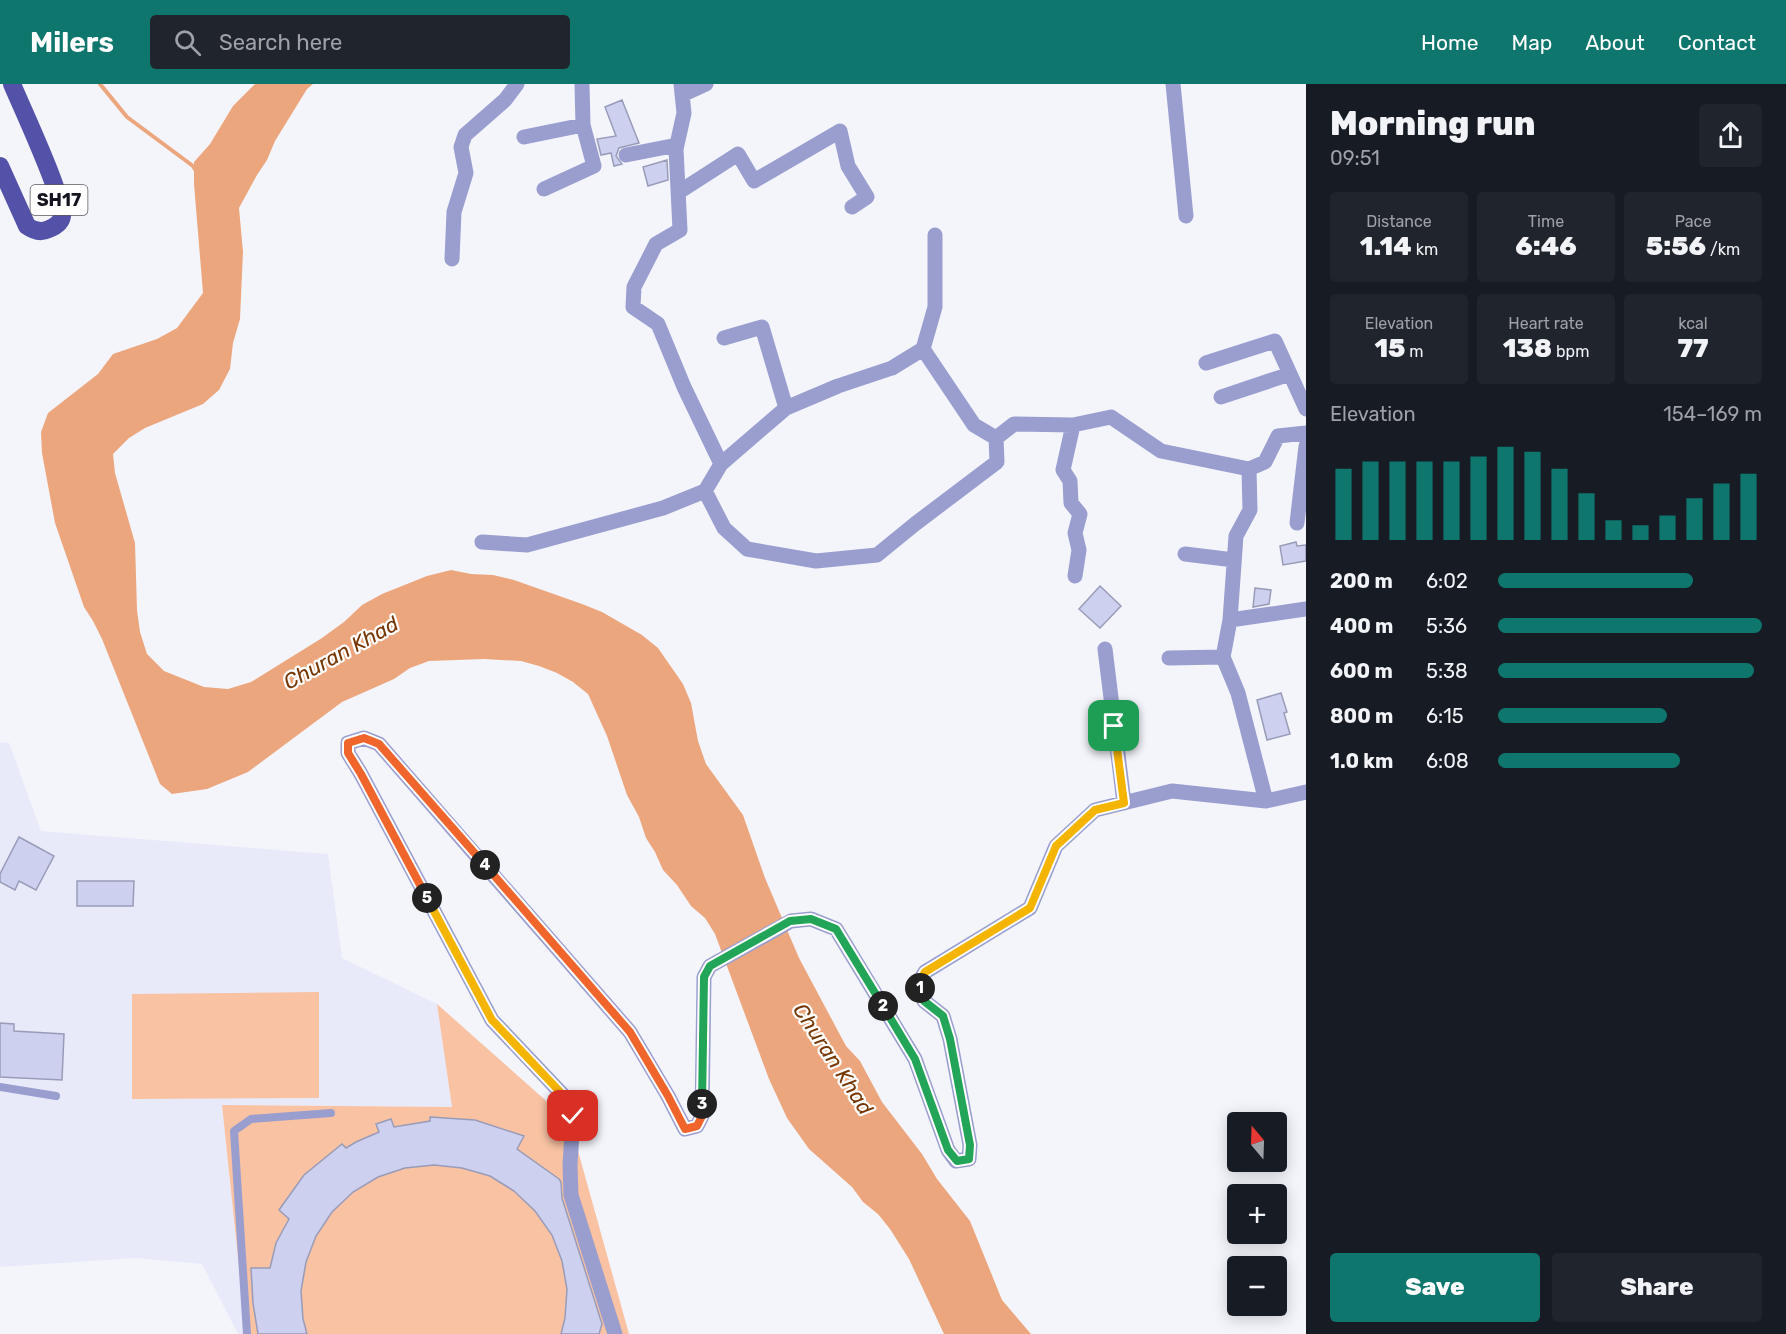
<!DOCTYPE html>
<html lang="en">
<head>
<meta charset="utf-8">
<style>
	body { margin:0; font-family:Rubik,sans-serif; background:#20242c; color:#f1f3f6; height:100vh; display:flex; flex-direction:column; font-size:22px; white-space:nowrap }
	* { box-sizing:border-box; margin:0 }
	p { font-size:20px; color:#9ea1a6 }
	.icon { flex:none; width:33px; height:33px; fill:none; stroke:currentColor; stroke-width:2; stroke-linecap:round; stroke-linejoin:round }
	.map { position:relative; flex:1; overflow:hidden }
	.details { display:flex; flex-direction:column; background:#171b24; width:480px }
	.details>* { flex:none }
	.needle { width:39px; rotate:341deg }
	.fabs { position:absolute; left:1227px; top:1028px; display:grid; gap:12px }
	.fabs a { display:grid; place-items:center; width:60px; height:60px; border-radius:6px; background:#171b24; box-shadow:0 3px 15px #0003; font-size:30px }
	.pin { position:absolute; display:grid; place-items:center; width:51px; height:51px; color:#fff; margin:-26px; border-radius:12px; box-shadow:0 3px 9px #0006 }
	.km { position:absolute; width:30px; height:30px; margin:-15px; border-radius:50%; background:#222; color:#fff; font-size:16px; line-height:30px; text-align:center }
	.round { display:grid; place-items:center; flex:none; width:63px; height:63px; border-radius:6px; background:#20242c }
	.head { display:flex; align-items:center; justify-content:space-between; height:102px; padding:0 24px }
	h1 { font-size:33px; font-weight:800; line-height:45px }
	.stats { display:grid; grid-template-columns:repeat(3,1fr); gap:9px; height:102px; padding:6px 24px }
	.stats div { display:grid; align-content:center; border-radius:6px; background:#20242c; text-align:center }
	.stats b { font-size:26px; font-weight:800 }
	.stats small { font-size:16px; font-weight:400 }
	.stats p { font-size:16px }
	.chart { height:168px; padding:12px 24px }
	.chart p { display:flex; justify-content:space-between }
	.chart svg { width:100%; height:108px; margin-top:6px; stroke:#0f766e; stroke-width:6 }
	.cta { display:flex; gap:12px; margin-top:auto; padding:12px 24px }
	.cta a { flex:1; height:69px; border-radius:6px; background:#0f766e; color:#fff; font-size:24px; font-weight:800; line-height:69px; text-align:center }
	.cta a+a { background:#20242c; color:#f1f3f6 }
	ul { padding:0 24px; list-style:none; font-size:20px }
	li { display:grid; grid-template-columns:96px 72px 1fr; align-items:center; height:45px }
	li i { height:15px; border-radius:8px; background:#0f766e }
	header { display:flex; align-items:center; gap:36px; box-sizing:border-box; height:84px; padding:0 30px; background:#0f766e; color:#fff }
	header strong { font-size:28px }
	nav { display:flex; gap:33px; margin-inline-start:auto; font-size:21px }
	.search { width:420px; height:54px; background:#20242c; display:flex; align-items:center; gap:15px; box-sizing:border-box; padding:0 21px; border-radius:6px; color:#9ea1a6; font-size:22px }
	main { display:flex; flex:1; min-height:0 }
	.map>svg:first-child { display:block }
</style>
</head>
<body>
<header>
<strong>Milers</strong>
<div class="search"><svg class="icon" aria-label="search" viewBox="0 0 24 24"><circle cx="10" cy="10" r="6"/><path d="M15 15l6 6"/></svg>Search here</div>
<nav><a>Home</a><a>Map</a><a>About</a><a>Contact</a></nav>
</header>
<main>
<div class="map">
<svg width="1306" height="1250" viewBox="0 0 1306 1250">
	<rect width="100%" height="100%" fill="#f4f5fb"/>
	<path fill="#e8eaf9" d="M0 658 9 659 41 747 328 770 342 874 437 920 452 1023 222 1021 246 1250H238L202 1180 136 1174 0 1183Z"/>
	<path fill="#f8c2a3" d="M319 908V1014L132 1015V910Z
		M437 920 570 1038 629 1250H246L222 1021 452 1023Z"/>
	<path fill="#eca67d" d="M255 0H313L307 5 275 57 267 76 257 91 239 124 243 168 240 235 233 259 230 285 219 306 203 320 145 344 129 354 113 370 115 389 135 459 137 526 140 548 147 570 164 587 204 603 228 605 251 598 322 554 344 538 362 521 382 510 427 492 451 486 471 490 493 491 514 496 582 520 602 528 642 551 658 564 683 600 691 619 698 657 706 680 743 731 765 794 799 874 846 962 860 977 882 1018 922 1070 937 1095 970 1137 1002 1216 1031 1250H944L909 1175 890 1145 878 1130 863 1118 852 1103 809 1065 787 1034 769 995 715 850 705 834 691 822 677 801 663 786 655 768 646 754 639 733 627 711 607 652 588 610 573 598 557 589 539 582 521 577 484 575 429 577 410 584 394 595 342 618 248 688 207 705 172 710 160 700 102 555 93 537 84 523 55 439 42 369 41 348 48 329 98 290 113 270 157 255 177 244 203 209 194 100V78L210 60 233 22Z"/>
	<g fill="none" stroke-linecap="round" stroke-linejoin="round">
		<path stroke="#eca67d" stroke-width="4" d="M100 0 127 33 193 82 196 87"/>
	</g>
	<path fill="#cdd0ee" stroke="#999cb8" stroke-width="1.5" d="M622 16 639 59 619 64 616 72 622 80 614 82 611 69 601 71 597 55 616 52 605 23Z
		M667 76 668 96 648 102 643 83Z
		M1296 458 1297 462 1306 461V477L1283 481 1280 462Z
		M1100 502 1121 522 1100 544 1079 525Z
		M1255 504 1271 506 1269 520 1253 523Z
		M1281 609 1287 628 1284 629 1290 650 1267 656 1257 616Z
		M19 753 54 772 36 806 19 797 15 806 0 798V790Z
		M77 797H134L133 822H77Z
		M0 939 14 940V947L64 950 62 996 0 993Z
		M430 1033 475 1036 524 1052 517 1065 559 1095 561 1098 562 1114 602 1240 599 1250H561L565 1234 567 1205 562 1177 552 1151 535 1127 514 1107 490 1092 462 1084 434 1081 405 1084 378 1093 353 1108 332 1128 316 1152 306 1178 301 1207 303 1235 307 1250H258L253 1219 251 1184H270L276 1159 289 1135 279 1126 304 1091 342 1060 346 1064 356 1058 379 1048 376 1040 391 1035 394 1043 430 1037Z"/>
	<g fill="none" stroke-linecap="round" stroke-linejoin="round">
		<path stroke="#9a9ecf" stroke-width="8" d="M0 1003 56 1012
			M247 1250 234 1047 251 1035 331 1029"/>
		<path stroke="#9a9ecf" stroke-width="15" d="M681 0 684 29 676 65 680 146 656 160 634 203 633 223 658 240 684 303 721 380 786 324 838 302 892 284 923 265 974 341 996 354 1014 340 1073 341 1111 333 1161 367 1249 385 1265 378 1278 352 1306 349
			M1173 0 1186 132
			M682 11 706 0
			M524 53 583 41
			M626 71 677 61
			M544 105 594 82 583 41 582 0
			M679 108 738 70 754 97 840 47 848 82 867 113 852 123
			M452 175 454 128 466 89 461 63 465 51 505 16 517 0
			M724 254 762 243 786 324
			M923 265 935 223V151
			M1206 279 1275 257 1306 325
			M1221 313 1290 290
			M1073 341 1063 386 1070 397 1071 419 1080 430 1075 449 1079 466 1075 492
			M1249 385 1250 426 1236 452 1230 536 1223 573 1238 609 1266 717
			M705 407 724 444 747 465 816 477 877 471 915 440 997 378 996 354
			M1297 439 1306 362
			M482 458 527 461 663 424 705 407 721 380
			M1185 470 1234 476
			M1230 536 1306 525
			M1105 565 1124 719
			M1169 574 1223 573
			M615 1250 571 1111 570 1081 573 1032 562 1010 492 936 361 690 348 669V659L364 654 379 660 630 948 668 1012 685 1045 697 1042 702 1032 704 893 710 882 791 837 811 835 836 845 915 975 948 1066 956 1077 969 1075 970 1061 950 955 943 932 924 917 918 900 925 888 1030 824 1056 762 1095 726 1172 707 1266 717 1306 708"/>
		<path stroke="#5451a9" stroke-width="18" d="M0 82 27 142C34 147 41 149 49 145 54 143 61 139 62 132 64 113 22 24 12 0"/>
	</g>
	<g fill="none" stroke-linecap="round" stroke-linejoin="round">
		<g stroke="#fff" stroke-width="12">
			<path id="split-1" d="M920 904 918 900 925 888 1030 824 1056 762 1095 726 1124 719 1114 642"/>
		</g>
		<g stroke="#fff" stroke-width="12">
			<path id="split-2" d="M883 922 915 975 948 1066 957 1077 969 1075 970 1061 950 955 943 932 924 917 920 904"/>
		</g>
		<g stroke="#fff" stroke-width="12">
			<path id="split-3" d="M702 1020 704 893 710 882 790 837 811 835 836 845 883 922"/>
		</g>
		<g stroke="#fff" stroke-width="12">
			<path id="split-4" d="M485 781 630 948 668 1012 685 1045 697 1042 702 1032V1020"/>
		</g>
		<g stroke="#fff" stroke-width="12">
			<path id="split-5" d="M427 814 361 690 348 669V659L364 654 379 660 485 781"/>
		</g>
		<g stroke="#fff" stroke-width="12">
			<path id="split-6" d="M427 814 492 936 562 1010 573 1032"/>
		</g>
		<use href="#split-1" stroke="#f5b400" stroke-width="8"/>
		<use href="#split-2" stroke="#22a559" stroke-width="8"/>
		<use href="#split-3" stroke="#22a559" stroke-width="8"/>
		<use href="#split-4" stroke="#f0652b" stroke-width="8"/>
		<use href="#split-5" stroke="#f0652b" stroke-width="8"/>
		<use href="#split-6" stroke="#f5b400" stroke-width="8"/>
	</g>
	<g text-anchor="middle" stroke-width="4.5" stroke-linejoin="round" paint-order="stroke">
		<rect fill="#fff" stroke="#5a5b62" stroke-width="1.5" x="30.5" y="101" width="57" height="30" rx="4.5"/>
		<g font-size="18" font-weight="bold" fill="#14151f">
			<text x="59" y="122">SH17</text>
		</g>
		<g font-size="21" font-style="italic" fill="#763705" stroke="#fff">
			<text transform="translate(341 569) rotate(-29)" y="7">Churan Khad</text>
			<text transform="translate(833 975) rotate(57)" y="7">Churan Khad</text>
		</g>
	</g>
</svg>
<div class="fabs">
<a><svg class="needle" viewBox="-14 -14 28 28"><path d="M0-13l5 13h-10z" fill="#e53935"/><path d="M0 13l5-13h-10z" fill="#9ea1a6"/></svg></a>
<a>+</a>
<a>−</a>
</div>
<div class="pin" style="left:1114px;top:642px;background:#1e9e55"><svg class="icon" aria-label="arrive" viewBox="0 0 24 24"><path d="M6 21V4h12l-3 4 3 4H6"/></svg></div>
<div class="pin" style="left:573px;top:1032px;background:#d93025"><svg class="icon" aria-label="check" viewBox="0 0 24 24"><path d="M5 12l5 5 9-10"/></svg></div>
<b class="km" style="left:920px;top:904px">1</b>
<b class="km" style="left:883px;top:922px">2</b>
<b class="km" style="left:702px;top:1020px">3</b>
<b class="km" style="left:485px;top:781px">4</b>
<b class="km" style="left:427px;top:814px">5</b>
</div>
<section class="details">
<div class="head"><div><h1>Morning run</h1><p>09:51</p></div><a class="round"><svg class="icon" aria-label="share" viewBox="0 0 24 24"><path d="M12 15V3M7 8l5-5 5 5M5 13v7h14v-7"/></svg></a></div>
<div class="stats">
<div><p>Distance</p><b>1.14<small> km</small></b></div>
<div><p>Time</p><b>6:46</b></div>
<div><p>Pace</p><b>5:56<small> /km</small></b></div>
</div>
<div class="stats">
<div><p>Elevation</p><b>15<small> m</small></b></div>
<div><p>Heart rate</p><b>138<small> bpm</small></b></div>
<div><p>kcal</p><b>77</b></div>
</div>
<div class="chart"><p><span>Elevation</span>154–169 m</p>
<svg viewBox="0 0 160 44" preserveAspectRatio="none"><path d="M5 44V15M15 44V12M25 44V12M35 44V12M45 44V12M55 44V10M65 44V6M75 44V8M85 44V15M95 44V25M105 44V36M115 44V38M125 44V34M135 44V27M145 44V21M155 44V17"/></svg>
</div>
<ul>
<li><b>200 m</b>6:02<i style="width:74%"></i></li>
<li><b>400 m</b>5:36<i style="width:100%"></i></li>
<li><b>600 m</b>5:38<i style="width:97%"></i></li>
<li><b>800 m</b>6:15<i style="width:64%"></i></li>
<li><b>1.0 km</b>6:08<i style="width:69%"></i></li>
</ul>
<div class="cta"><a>Save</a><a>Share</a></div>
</section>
</main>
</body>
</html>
